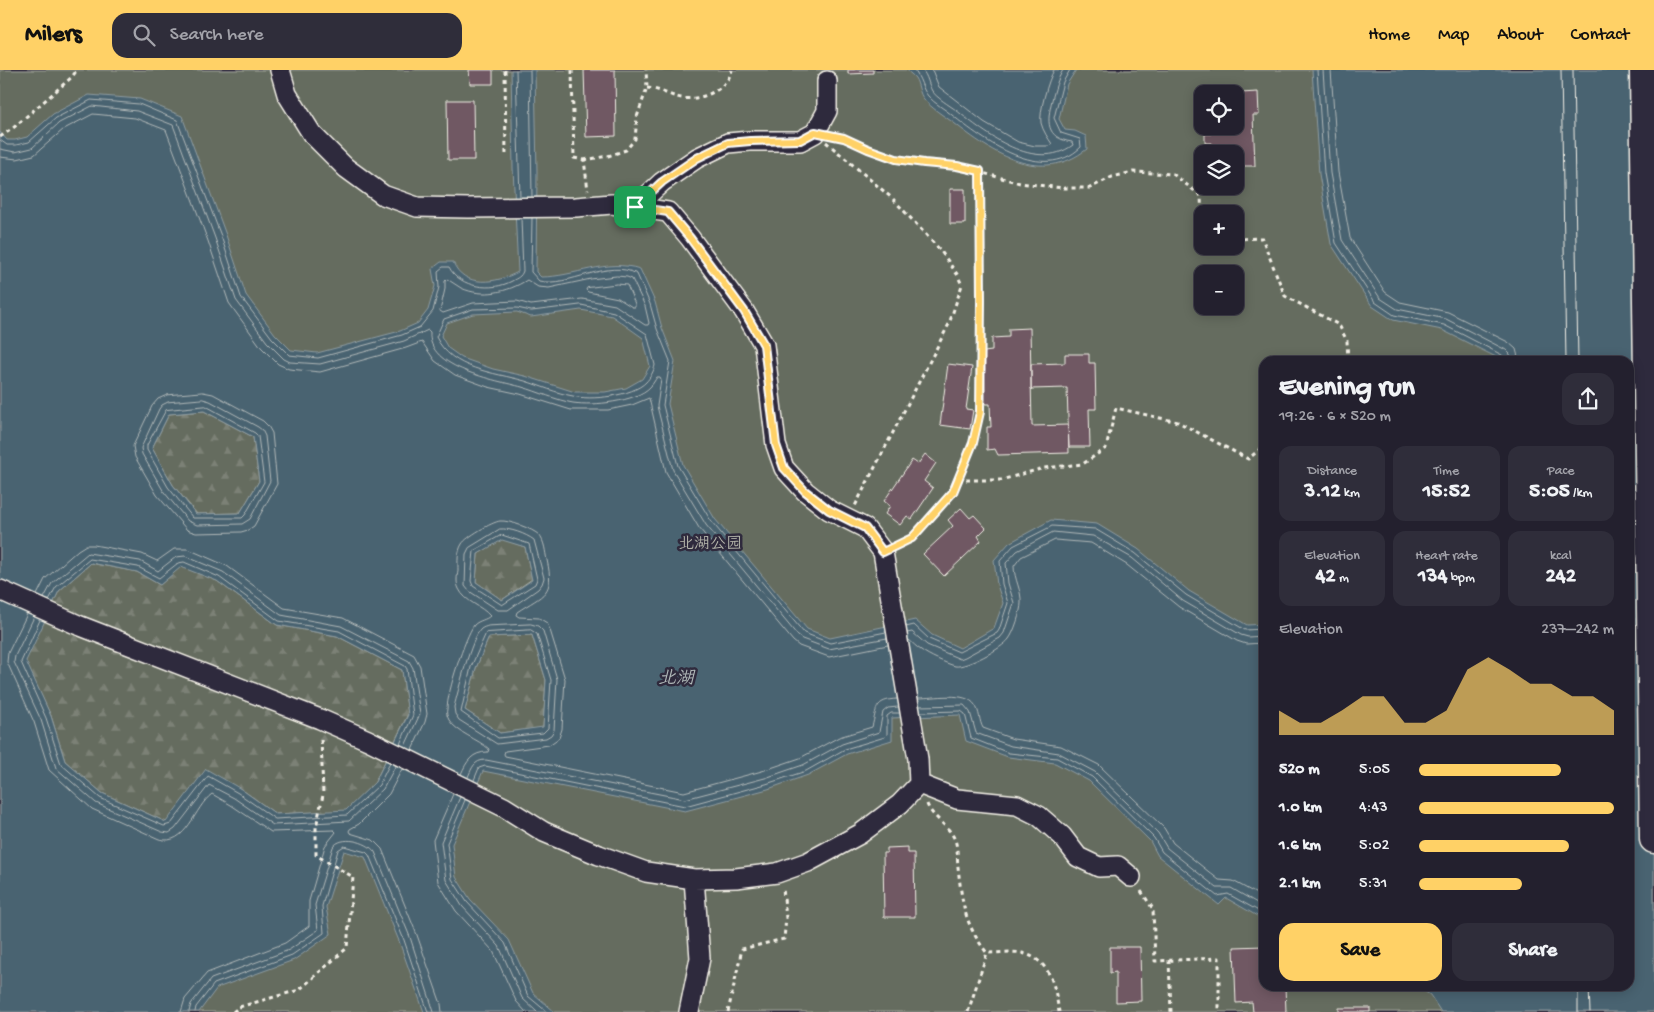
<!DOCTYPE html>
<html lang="en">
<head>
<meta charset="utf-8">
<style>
	body { margin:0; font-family:"Gochi Hand","LXGW WenKai TC",sans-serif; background:#2f2d3a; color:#f1f3f6; height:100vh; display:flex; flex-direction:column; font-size:19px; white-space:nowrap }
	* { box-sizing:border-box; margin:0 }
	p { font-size:16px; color:#a3a3aa }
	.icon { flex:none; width:28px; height:28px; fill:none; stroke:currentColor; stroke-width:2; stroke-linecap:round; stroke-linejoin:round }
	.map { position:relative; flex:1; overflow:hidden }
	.side { position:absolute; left:1259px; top:286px; width:375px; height:635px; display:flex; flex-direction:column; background:#23202e; border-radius:15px; box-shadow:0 2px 12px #0003,0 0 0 1px #403e4a }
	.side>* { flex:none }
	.controls { position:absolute; left:1194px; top:15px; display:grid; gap:10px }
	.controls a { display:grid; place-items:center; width:50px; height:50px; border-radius:10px; background:#23202e; box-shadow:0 2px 12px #0003,0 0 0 1px #403e4a; font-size:25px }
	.pin { position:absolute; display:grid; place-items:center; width:42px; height:42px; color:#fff; margin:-21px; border-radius:10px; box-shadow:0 2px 8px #0006 }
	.round { display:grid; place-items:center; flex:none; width:52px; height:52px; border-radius:15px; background:#2f2d3a }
	.headline { display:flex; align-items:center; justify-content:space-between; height:85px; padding:0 20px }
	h1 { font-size:28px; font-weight:700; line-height:38px }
	.figures { display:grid; grid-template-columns:repeat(3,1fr); gap:8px; height:85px; padding:5px 20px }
	.figures div { display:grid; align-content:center; border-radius:12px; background:#2f2d3a; text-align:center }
	.figures b { font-size:21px; font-weight:700 }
	.figures small { font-size:14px; font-weight:400 }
	.figures p { font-size:14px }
	.chart { height:140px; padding:10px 20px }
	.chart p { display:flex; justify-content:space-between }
	.chart svg { width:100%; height:90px; margin-top:5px; fill:#ffd166; opacity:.7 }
	.primary-button { display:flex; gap:10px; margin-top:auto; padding:10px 20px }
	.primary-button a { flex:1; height:58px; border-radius:15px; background:#ffd166; color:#111; font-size:20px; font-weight:700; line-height:58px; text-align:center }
	.primary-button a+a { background:#2f2d3a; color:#f1f3f6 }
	ul { padding:0 20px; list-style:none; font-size:16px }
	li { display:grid; grid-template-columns:80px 60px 1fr; align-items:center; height:38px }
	li i { height:12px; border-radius:6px; background:#ffd166 }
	header { display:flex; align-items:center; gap:30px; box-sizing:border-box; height:70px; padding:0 25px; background:#ffd166; color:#111 }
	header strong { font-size:24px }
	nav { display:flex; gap:28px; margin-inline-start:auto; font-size:18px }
	.search { width:350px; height:45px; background:#2f2d3a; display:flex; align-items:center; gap:12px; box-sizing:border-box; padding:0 18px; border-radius:15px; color:#a3a3aa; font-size:19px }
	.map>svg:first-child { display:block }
</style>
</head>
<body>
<header>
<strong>Milers</strong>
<div class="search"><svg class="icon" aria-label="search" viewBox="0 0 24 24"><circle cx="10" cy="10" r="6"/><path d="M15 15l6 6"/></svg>Search here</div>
<nav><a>Home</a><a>Map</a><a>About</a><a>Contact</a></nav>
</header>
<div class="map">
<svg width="1654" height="942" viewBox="0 0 1654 942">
	<defs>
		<pattern id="forest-firs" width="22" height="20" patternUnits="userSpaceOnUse" patternTransform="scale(1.25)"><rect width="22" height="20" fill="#656c5f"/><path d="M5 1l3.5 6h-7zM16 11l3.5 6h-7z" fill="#7c8176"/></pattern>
	</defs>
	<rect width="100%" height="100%" fill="#2f2a3d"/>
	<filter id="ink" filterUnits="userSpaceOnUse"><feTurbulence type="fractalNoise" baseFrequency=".02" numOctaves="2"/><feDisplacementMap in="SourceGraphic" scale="10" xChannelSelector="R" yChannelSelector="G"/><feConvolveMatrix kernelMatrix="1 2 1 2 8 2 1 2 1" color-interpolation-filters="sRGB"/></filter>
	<g filter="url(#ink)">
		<path fill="#656c5f" stroke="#acaea4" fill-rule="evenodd" d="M0 0H1654V942H0ZM1202 24H1235V56H1202ZM1202 84H1235V116H1202ZM1202 144H1235V176H1202ZM1202 204H1235V236H1202ZM1264 291H1629V916H1264Z"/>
		<path fill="url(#forest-firs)" stroke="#acaea4" d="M204 341 253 367 259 411 240 443 197 444 173 415 152 378 169 344Z
			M502 469 525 477 532 509 502 530 476 512 478 484Z
			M91 493 137 502 160 515 181 496 217 511 277 555 337 566 402 600 408 644 375 712 346 741 276 744 241 719 166 752 102 723 65 691 51 646 25 591 59 521Z
			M532 565 546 610 543 658 500 663 465 640 476 598 489 567Z"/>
		<path fill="#4a6371" stroke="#8e9ca1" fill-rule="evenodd" d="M511 0H535L537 102 536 202 541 207C575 207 606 188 640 199L655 232 662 258 675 291 668 334 683 395 715 449 807 559 830 568 915 550 932 565 960 578 994 558 1003 533 997 515 994 490 1009 473 1051 450 1097 454 1138 479 1189 521 1247 555 1264 554V850L1226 828 1219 835 1158 786 1150 771 1089 711 1055 693 1008 687 966 671 960 645 892 648V670L847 684 808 705 768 719 685 741 483 701 452 774 456 807 470 829 509 870 533 923 555 942H424L399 871 365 787 344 781 326 837 331 864 294 890 217 918 199 942H0V62L7 70H15L27 67 53 44 89 25 140 29 182 46 226 165 246 225 275 264 291 280 317 283 400 261 418 253 428 240 435 216 432 199 441 192H453C464 219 497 213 518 202L513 98ZM581 240 612 246 643 268 650 296 642 309 626 318 605 322H575L525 306 493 299 462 288 448 278 441 266 447 253 473 244 517 242 531 247ZM204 341 253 367 259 411 240 443 196 444 173 415 152 378 169 344ZM502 470 525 477 532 510 502 530 476 512 478 484ZM91 493 137 502 160 515 181 497 217 511 277 555 337 566 402 600 408 645 375 712 346 740 276 744 241 719 206 699 166 752 102 723 65 691 51 646 26 591 59 521ZM532 565 546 610 543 657 500 663 465 640 476 598 489 567Z
			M907 0H1076L1067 14 1059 49 1065 60 1075 61 1086 66 1087 79C1041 115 993 84 954 53 944 46 931 38 924 29 919 24 919 14 915 8 913 5 909 3 907 0Z
			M1312 0H1654V942H1441L1430 925 1417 916H1629V291H1501L1500 289 1442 260 1393 250 1372 236 1331 174 1319 104Z"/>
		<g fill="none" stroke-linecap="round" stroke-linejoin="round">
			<path stroke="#b0b8b8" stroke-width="1" d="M516 0 520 127
				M530 0 532 127
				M914 0C921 8 922 19 928 26 935 34 945 39 952 45 984 71 1043 114 1081 77L1080 69 1061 63 1054 48 1063 12 1070 0
				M922 0C928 6 928 14 932 21 937 28 949 35 956 40 986 64 1035 103 1073 75L1072 72C1045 68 1047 51 1052 30 1055 19 1057 10 1063 0
				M932 0 939 17 984 52 1018 72 1035 76H1049L1052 74C1048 68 1043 61 1041 53 1039 42 1048 10 1054 0
				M1317 0 1324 103 1336 173 1375 232 1394 245 1444 255 1502 285 1505 291
				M1323 0 1330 103 1342 170 1380 228 1397 239 1446 249 1506 280 1510 284 1511 291
				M1331 0 1338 102 1350 168 1385 222 1400 232 1448 242 1508 272 1516 279 1519 291
				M0 70 7 75H16L29 72 56 48 91 30 139 34 177 50 221 166 241 227 272 268 289 285 318 288 402 265 420 257 433 241 439 217 438 201 443 197H449C460 218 492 222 512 211 517 208 521 207 523 201L521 148
				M0 79 15 82 32 78 59 53 92 36 137 41 173 55 215 168 236 230 267 272 284 289 290 292 320 294 404 271 428 260 430 262C427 299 496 310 522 317 539 322 556 330 573 333 593 336 636 332 650 317 653 314 655 310 657 307H660L661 309 657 336 673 400 706 455 798 566 802 569 829 579 887 568
				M0 87 17 89 34 85 64 59 93 44 135 48 166 60 208 171 229 233 261 277 278 294 289 299 320 302 406 278 422 272 435 291 455 305 488 317 520 324 571 340H608L632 335 649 328 666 402 699 458 793 571 799 576 829 587 888 575
				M532 148 531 202 539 211C569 218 607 188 637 204L650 234 657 259 670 291 663 335 678 396 711 451 804 563 830 573 886 562
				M617 206 627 207 632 209 645 236 649 253 648 255H645L615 235 582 229 531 235 517 231 473 233 443 243 440 241 445 219V211L447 209C452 212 456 215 461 218 483 228 508 222 527 210L538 217 549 218 591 209Z
				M617 214 627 215 635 234V237H632L618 228 588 222 586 220 587 218Z
				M581 235 614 242 647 264 655 295C654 301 650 308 646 312 633 326 590 331 573 326 556 323 541 316 525 311 493 302 452 300 436 267L444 249 473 239 517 238 531 241Z
				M203 322 213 324 263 351 268 356 272 363 277 414 254 456 248 460 241 462 196 463 187 460 157 425 135 387 133 376 152 336 158 329 167 325Z
				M203 329 210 331 258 357 262 360 265 366 270 411 250 449 242 454 197 455 188 451 164 422 142 384 141 378 159 339 162 335 168 332Z
				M206 336 255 363 258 366 264 412 245 445 242 448H193L168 417 147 380V375L166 340Z
				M500 459C510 458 526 464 534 470L544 508 542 514 538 519 508 540H498L469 521 465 516 466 484 469 478Z
				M502 465 529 474 537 509 535 514 502 535 473 516 471 511 474 481Z
				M37 525 45 509 78 480 86 475H94L142 484 157 491 174 479H188L227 496 284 538 343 548 414 585 420 596 427 644 425 652 412 680
				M44 528 52 513 88 483 140 491 158 501 176 487 185 486 223 502 281 545 341 556 409 591 413 598 420 644 405 676
				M49 530 56 517 90 489 138 497 159 508 178 493 184 492 219 507 279 551 339 561 405 596 407 599 413 645 400 674
				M27 544 8 583 7 592 34 652 49 700 92 739 159 769C187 777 194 737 212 724L231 735 271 762 334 760 336 762 325 776 309 831V856L285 873 207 903 185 929 181 942
				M34 547 15 586 14 592 41 650 56 698 96 733 162 762 169 763 175 759 209 715 234 728 273 755 349 751 383 719 396 695
				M40 550 21 592 46 648 61 694 100 728 164 756 171 754 208 706 238 723 275 749 347 745 379 715 390 693
				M531 554 538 556 543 561 557 609 554 660 551 665 546 668 497 674 459 650 455 644 454 637C458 622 471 568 481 559 484 557 485 557 488 556Z
				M906 557 914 555 929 569 959 582 997 563 999 560 1008 533 1002 514 1000 491 1013 476 1052 456 1095 459 1135 483 1186 525 1245 560 1264 559
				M531 560 537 564 551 610 548 658 543 663 498 668 461 642 471 597 486 563Z
				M907 563 912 562 927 575 960 589 965 587 1000 568 1004 563 1014 533 1008 513 1006 493 1017 481 1053 462 1093 466 1132 488 1183 531 1241 565 1248 567 1264 566
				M909 570C913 573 916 577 921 580 929 586 945 593 955 596 966 598 1003 578 1009 569 1014 563 1021 541 1021 533 1022 521 1014 509 1014 496L1021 487 1055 470 1091 473 1127 495 1179 537 1237 571 1246 574 1264 573
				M919 628C934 628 966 621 975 635 980 642 979 651 983 658L1013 669 1061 676 1099 695 1164 758 1173 773 1219 810 1233 811 1264 828
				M920 636 964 635 970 642 976 663 1011 676 1059 683 1095 702 1158 763 1167 778 1217 818H1231L1264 837
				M921 642 961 641 965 644 971 668 1009 683 1057 688 1092 707 1154 768 1162 782 1217 826 1228 824 1264 844
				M402 699 389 724 359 754 350 759 349 761 350 763 373 770 382 779 417 865 441 934 442 942
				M461 704C467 691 472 682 488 682L489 679C478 669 457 663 449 650 447 646 446 643 447 639 447 623 465 567 474 555 479 550 486 550 490 546 482 536 465 532 459 519 456 513 457 507 458 501 458 492 457 482 462 474 466 467 492 452 500 451 509 450 533 459 539 465 545 472 545 482 547 490 555 525 544 524 517 542L516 545 519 547 539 548 547 553 550 560 565 609 562 659 559 668 549 675 505 681 504 684 505 686 684 722 762 701 800 688 839 667 872 657C877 639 874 630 897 629
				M468 707C472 698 474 690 486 690L685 729 765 708 803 695 842 674 879 662 883 642 888 638 898 637
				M474 710 479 698 485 696 685 736 766 714 806 701 845 679 885 667 887 665V646L891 643H899
				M453 724 433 770 438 812 456 841 493 881 516 931 526 942
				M460 727 441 772 446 810 462 836 499 876 522 928 537 942
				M465 730 447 773 452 809 467 832 505 873 528 926 547 942
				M189 942 191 934 211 909 289 880 318 860 315 835 333 777C341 765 367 771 375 782L410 867 434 942
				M195 942 196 937 214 914 292 885 324 863 322 836 338 780 344 776 366 782 369 785 404 870 428 942"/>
		</g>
		<path fill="#6f5864" stroke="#f4f1e8" d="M469 0H493V14H470Z
			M584 0H615L616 66 586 67Z
			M848 0H873V3L848 4Z
			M1258 22 1259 45H1253L1255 96H1235V84H1212V73H1205V64H1211V56H1235V24H1223Z
			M1196 25H1202V47H1197Z
			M447 30H473L474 90H448Z
			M950 119H965V154H950Z
			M1030 258 1032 356 1068 355 1069 383 998 385 995 379 987 380V357H991L990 334H985L984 282 992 281V268L1009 267V259Z
			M1065 284H1089V293H1095L1096 339H1089L1090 377H1069L1067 318 1031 319V294L1065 293Z
			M948 294 972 297 966 339 973 340 970 359 940 355Z
			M925 384 936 393 924 411 933 418 912 449 907 446 900 455 885 444 890 436 884 431 912 390 918 394Z
			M961 438 970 448 974 445 986 458 978 466 981 471 944 506 923 484 953 456 948 450Z
			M908 777V783H914L915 847H884L883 783H887V778Z
			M1264 876V916H1285L1286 942H1253L1252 932 1236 933 1234 877Z
			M1110 877H1140L1141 931 1116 932V902L1110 903Z
			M1339 938H1370V942H1339Z"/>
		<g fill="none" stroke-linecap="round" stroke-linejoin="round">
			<g stroke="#f4f1e8" stroke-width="22">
				<path id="street" d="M635 137 662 112 697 88 728 73 750 71H800L815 63 827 41V11
					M0 520 78 555 320 649 368 670 504 737 544 762 599 785 646 802 694 809 736 808 777 803 808 792 860 764 900 734 919 714 918 689 883 482 865 458 829 440 805 421 784 398 776 375 764 275 744 241 690 168 668 142 612 134 576 137 468 138 417 137 383 125 346 98 312 64 287 24 280 0
					M919 714 957 729 1017 735 1039 746 1062 766 1078 787 1099 797 1118 796 1131 807
					M689 942 700 888 694 809"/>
			</g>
			<g stroke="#f4f1e8" stroke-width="31">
				<path id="highway" d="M1644 0 1654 769"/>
			</g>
			<path stroke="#f4f1e8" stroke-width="3" stroke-dasharray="4 4" stroke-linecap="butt" d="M505 0 506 88
				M572 0 574 88 584 90 588 120
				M647 18C659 19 666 24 677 27 697 33 727 21 732 0
				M831 65 844 68 868 79 896 89 924 93 957 96 1020 113 1063 118H1090L1112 107 1133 102 1173 104 1201 126 1202 151
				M0 67 12 59 72 7 77 0
				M826 72 893 129 940 180 957 204 962 215 949 254 855 436
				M584 90 608 86 626 80 635 69 637 47 647 18 646 0
				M1235 169 1262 168 1285 226 1339 255 1347 271 1348 291
				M958 410H1001L1044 398 1083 394 1106 378 1116 338 1178 352 1248 389 1264 376
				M897 475 912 468 953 422 973 373 980 342 981 230 980 101
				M927 734C932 748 949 755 955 770 958 778 957 789 958 797 962 832 964 854 987 883 998 883 1012 881 1022 883 1051 890 1055 917 1059 942
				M1141 821 1153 839 1155 891 1219 888V942
				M1169 890 1171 942
				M233 942 239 937 299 920 347 878 353 807 316 785V757L323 725 321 667
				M728 942 742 879 784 869 786 848 783 818
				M968 942 987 883"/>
			<use href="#street" stroke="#2f2a3d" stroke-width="19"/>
			<use href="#highway" stroke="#2f2a3d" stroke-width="28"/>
			<path stroke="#f4f1e8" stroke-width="1" d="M1561 0 1566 291
				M1573 0 1578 291
				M1578 916V942
				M1589 916 1590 942"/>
		</g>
	</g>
	<g fill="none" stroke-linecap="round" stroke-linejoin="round" filter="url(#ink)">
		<g stroke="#fff" stroke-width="10">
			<path id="route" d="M815 62 844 68 868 79 896 89 924 93 957 96 980 101 981 230 980 342 973 373 953 422 912 468 883 482 865 458 829 440 805 421 784 398 776 375 764 275 744 241 690 168 668 142 635 137 662 112 697 88 728 73 750 71 800 70Z"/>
		</g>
		<use href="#route" stroke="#ffd166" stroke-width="6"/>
	</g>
	<g text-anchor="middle" stroke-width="5" stroke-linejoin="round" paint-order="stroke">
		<g font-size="16" fill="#b4b5aa" stroke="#2f2a3d">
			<text x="710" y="478">北湖公园</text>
		</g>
		<g font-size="18" font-style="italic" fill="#b0b8b8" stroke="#2f2a3d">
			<text x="676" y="613">北湖</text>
		</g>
	</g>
</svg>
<div class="controls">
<a><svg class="icon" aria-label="locate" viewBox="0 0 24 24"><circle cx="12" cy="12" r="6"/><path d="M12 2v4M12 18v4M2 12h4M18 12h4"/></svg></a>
<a><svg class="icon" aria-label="layers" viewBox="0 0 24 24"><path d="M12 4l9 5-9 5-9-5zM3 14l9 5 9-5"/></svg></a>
<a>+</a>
<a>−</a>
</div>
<div class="pin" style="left:635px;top:137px;background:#1e9e55"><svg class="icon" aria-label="arrive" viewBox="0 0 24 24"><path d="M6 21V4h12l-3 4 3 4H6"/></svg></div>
<section class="side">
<div class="headline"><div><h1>Evening run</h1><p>19:26 · 6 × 520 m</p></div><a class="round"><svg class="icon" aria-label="share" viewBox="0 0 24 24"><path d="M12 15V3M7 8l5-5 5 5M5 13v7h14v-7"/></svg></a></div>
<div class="figures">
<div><p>Distance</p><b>3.12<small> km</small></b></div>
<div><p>Time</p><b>15:52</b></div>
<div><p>Pace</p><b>5:05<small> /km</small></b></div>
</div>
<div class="figures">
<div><p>Elevation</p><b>42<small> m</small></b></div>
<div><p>Heart rate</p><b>134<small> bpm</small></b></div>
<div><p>kcal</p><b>242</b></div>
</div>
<div class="chart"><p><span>Elevation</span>237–242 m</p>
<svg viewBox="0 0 160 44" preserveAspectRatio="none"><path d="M0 44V32L10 38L20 38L30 32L40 25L50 25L60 38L70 38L80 32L90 12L100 6L110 12L120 19L130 19L140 25L150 25L160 32V44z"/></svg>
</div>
<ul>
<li><b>520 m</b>5:05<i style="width:73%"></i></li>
<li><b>1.0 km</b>4:43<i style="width:100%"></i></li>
<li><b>1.6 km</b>5:02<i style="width:77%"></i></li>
<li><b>2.1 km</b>5:31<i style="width:53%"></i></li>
</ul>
<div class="primary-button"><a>Save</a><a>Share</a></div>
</section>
</div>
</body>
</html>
